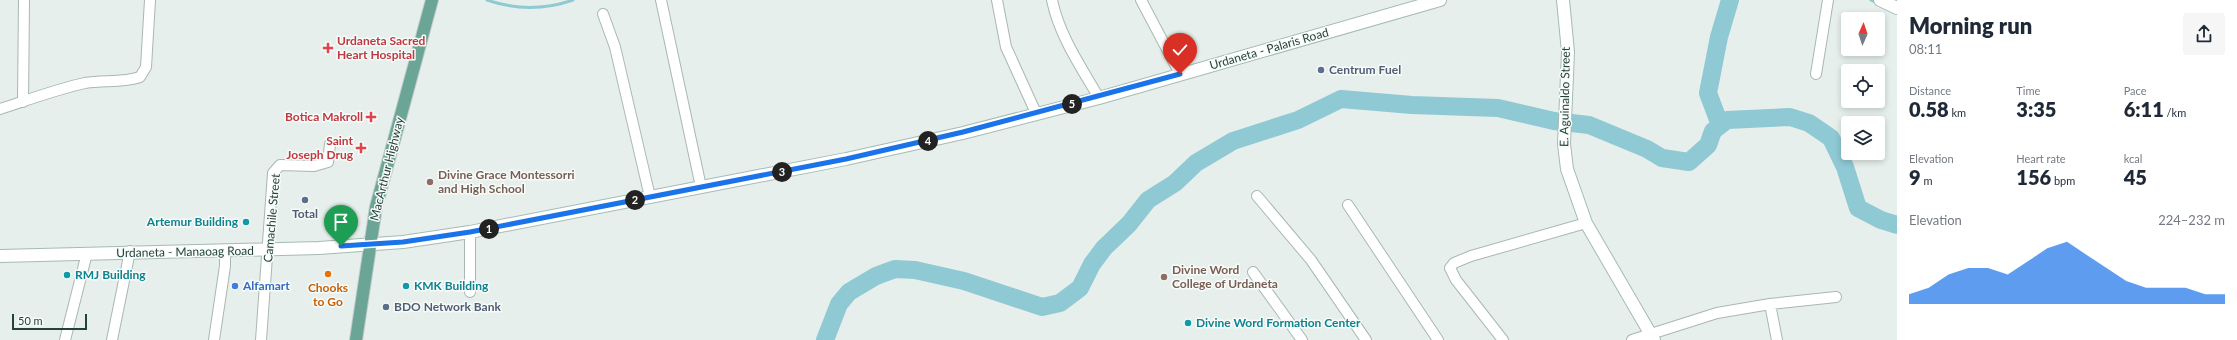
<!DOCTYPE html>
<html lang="en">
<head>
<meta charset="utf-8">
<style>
	body { margin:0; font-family:Lato,sans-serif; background:#f6f6f7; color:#1f2937; height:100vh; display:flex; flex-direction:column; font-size:15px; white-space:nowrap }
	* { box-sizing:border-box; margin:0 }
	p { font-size:13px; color:#747a83 }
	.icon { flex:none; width:22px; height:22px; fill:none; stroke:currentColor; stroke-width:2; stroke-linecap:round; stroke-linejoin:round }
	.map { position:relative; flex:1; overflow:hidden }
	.sheet { display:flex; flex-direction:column; background:#fff; width:340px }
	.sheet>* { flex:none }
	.needle { width:26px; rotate:3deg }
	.fabs { position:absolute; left:1841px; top:12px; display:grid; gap:8px }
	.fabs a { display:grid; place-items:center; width:44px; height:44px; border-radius:4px; background:#fff; box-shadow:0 2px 6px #0003; font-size:20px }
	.scale { position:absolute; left:12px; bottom:10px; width:75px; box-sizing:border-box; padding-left:4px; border:2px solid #24423a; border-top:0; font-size:11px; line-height:14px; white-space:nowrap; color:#24423a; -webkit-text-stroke:3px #f7fbf9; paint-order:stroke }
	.pin { position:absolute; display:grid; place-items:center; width:34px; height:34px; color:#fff; margin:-41px -17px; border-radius:50% 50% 50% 0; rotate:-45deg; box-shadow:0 0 4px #0007 }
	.pin .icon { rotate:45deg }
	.km { position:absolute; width:20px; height:20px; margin:-10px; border-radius:50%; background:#222; color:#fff; font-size:11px; line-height:20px; text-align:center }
	.round { display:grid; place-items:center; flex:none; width:42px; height:42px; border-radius:4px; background:#f6f6f7 }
	.headline { display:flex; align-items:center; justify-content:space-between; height:68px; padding:0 12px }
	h1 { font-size:22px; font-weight:800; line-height:30px }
	.figures { display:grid; grid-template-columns:repeat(3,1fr); gap:6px; height:68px; padding:4px 12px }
	.figures div { display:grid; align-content:center }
	.figures b { font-size:20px; font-weight:800 }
	.figures small { font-size:11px; font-weight:400 }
	.figures p { font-size:11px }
	.chart { height:112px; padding:8px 12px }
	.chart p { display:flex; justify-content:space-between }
	.chart svg { width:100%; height:72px; margin-top:4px; fill:#1a73e8; opacity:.7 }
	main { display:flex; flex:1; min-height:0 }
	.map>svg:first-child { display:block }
</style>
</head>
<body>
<main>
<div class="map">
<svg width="1897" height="340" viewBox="0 0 1897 340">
	<rect width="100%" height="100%" fill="#e6efeb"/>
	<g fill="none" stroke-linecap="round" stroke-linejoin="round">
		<path stroke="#8ec9d4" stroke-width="3" d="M487 0C516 10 544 10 573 0
			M1871 0 1877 3"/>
		<path stroke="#8ec9d4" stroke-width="18" d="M1720 125 1708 93 1719 37 1730 0
			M825 340 839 304 849 292 876 276 895 269 915 270 964 281 1042 307 1060 303 1080 288 1092 264 1104 248 1129 224 1148 200 1175 183 1196 163 1233 141 1298 120 1341 99 1412 105 1498 108 1554 121 1589 125 1647 149 1662 158 1689 162 1708 145 1713 131 1727 120 1790 117 1809 123 1831 138 1845 167 1858 208 1881 220 1897 225"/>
		<g stroke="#a8b8b2" stroke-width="12">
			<path id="street" d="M661 0 701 187
				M997 0 1006 47 1036 113
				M1052 0C1059 35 1081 67 1099 98
				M1141 0 1180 74
				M603 14 615 47 650 197
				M1816 74 1828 0
				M23 102 24 0
				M0 109C28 100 57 89 85 83 104 80 123 83 140 77L146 67 150 0
				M1257 196 1311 260 1366 340
				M1348 205 1438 340
				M470 232V292
				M1253 272 1302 340
				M1770 304 1836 297
				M65 340 87 253
				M112 340 130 251
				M214 340 225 266V251
				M261 340 273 173 280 165 314 166 328 162 330 144
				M1503 340 1456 280 1450 268 1454 263 1471 256 1586 223
				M1632 340 1717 313 1770 304 1777 340"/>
		</g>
		<g stroke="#a4bbb3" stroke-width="14">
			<path id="secondary" d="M1563 0 1568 52 1564 144 1567 169 1586 223 1654 340
				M1880 0 1897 8
				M0 256 319 248 403 242 470 232 846 159 963 133 1099 98 1440 0"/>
		</g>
		<g stroke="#c2cac8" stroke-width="14">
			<path id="primary" d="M356 340 376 207 432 0"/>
		</g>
		<use href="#street" stroke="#fff" stroke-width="10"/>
		<use href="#secondary" stroke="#fff" stroke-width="12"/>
		<use href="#primary" stroke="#6aa596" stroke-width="12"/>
	</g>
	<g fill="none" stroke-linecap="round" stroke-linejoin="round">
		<g stroke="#fff" stroke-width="8">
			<path id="route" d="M341 246 403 242 470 232 846 159 963 132 1180 74"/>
		</g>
		<use href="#route" stroke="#1a73e8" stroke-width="5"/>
	</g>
	<g fill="#e0444e" stroke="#f7fbf9" stroke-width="1.5">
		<path d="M326 42h4v4h4v4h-4v4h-4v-4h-4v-4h4z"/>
		<path d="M369 111h4v4h4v4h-4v4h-4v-4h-4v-4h4z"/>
		<path d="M359 142h4v4h4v4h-4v4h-4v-4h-4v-4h4z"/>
	</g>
	<g fill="#5c6f8a" stroke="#f7fbf9" stroke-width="1.5">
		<circle cx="1321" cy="70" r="4"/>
		<circle cx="305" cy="200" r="4"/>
		<circle cx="386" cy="307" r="4"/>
	</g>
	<g fill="#8d6e63" stroke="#f7fbf9" stroke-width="1.5">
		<circle cx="430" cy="182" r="4"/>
		<circle cx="1164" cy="277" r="4"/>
	</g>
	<g fill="#0f9aa8" stroke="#f7fbf9" stroke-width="1.5">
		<circle cx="246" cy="222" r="4"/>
		<circle cx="67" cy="275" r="4"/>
		<circle cx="406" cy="286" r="4"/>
		<circle cx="1188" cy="323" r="4"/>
	</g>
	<circle fill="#e8710a" stroke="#f7fbf9" stroke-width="1.5" cx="328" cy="274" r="4"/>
	<circle fill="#3f7fe0" stroke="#f7fbf9" stroke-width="1.5" cx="235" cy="286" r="4"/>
	<g text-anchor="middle" stroke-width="3" stroke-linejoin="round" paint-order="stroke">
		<g font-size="12" font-weight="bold" fill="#be3a42" stroke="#f7fbf9" text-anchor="end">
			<text x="337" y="45" text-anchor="start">Urdaneta Sacred<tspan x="337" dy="14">Heart Hospital</tspan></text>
			<text x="363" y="121">Botica Makroll</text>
			<text x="353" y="145">Saint<tspan x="353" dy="14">Joseph Drug</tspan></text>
		</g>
		<g font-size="12" fill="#24423a" stroke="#f7fbf9">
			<text transform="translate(1269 49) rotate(-16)" y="4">Urdaneta - Palaris Road</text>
			<text transform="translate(1565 97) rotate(-89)" y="4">E. Aguinaldo Street</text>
			<text transform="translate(387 169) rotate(-76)" y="4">MacArthur Highway</text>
			<text transform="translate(272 218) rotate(-85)" y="4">Camachile Street</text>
			<text transform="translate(185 252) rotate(-1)" y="4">Urdaneta - Manaoag Road</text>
		</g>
		<g font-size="12" font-weight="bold" fill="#4e5e75" stroke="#f7fbf9" text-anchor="start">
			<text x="1329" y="74">Centrum Fuel</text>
			<text x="305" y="218" text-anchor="middle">Total</text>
			<text x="394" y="311">BDO Network Bank</text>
		</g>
		<g font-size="12" font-weight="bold" fill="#785e54" stroke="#f7fbf9" text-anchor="start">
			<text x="438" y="179">Divine Grace Montessorri<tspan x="438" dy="14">and High School</tspan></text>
			<text x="1172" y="274">Divine Word<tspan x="1172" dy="14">College of Urdaneta</tspan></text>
		</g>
		<g font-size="12" font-weight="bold" fill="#0d838f" stroke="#f7fbf9" text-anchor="start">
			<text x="238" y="226" text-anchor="end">Artemur Building</text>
			<text x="75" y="279">RMJ Building</text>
			<text x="414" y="290">KMK Building</text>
			<text x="1196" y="327">Divine Word Formation Center</text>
		</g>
		<g font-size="12" font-weight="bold" fill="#366cbe" stroke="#f7fbf9" text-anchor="start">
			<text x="243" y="290">Alfamart</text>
		</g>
		<g font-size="12" font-weight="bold" fill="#c56008" stroke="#f7fbf9">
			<text x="328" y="292">Chooks<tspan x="328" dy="14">to Go</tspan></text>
		</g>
	</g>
</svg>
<div class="fabs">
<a><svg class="needle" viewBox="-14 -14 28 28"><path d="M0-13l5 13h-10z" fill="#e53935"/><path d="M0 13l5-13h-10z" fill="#747a83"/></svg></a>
<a><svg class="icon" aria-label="locate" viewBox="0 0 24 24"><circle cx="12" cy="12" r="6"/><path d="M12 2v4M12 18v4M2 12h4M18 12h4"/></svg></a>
<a><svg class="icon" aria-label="layers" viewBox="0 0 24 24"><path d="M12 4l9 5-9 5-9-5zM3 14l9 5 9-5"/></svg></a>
</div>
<div class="scale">50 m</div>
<div class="pin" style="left:341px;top:246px;background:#1e9e55"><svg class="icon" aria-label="arrive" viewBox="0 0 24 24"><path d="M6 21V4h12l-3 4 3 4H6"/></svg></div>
<div class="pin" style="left:1180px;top:74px;background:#d93025"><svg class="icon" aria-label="check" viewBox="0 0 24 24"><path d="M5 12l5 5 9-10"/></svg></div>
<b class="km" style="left:489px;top:229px">1</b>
<b class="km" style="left:635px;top:200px">2</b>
<b class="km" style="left:782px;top:172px">3</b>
<b class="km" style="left:928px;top:141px">4</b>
<b class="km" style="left:1072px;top:104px">5</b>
</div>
<section class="sheet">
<div class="headline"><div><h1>Morning run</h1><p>08:11</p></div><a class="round"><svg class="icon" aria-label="share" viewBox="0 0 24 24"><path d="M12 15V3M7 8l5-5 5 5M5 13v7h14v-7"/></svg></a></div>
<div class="figures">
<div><p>Distance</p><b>0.58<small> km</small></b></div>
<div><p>Time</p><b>3:35</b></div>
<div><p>Pace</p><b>6:11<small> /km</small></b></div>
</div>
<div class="figures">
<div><p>Elevation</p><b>9<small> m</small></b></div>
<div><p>Heart rate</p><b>156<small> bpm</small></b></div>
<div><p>kcal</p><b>45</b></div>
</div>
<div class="chart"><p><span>Elevation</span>224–232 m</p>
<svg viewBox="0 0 160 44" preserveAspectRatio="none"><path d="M0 44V38L10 34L20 26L30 22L40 22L50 26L60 18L70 10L80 6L90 14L100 22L110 30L120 34L130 34L140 34L150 38L160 38V44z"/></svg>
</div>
</section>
</main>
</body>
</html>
